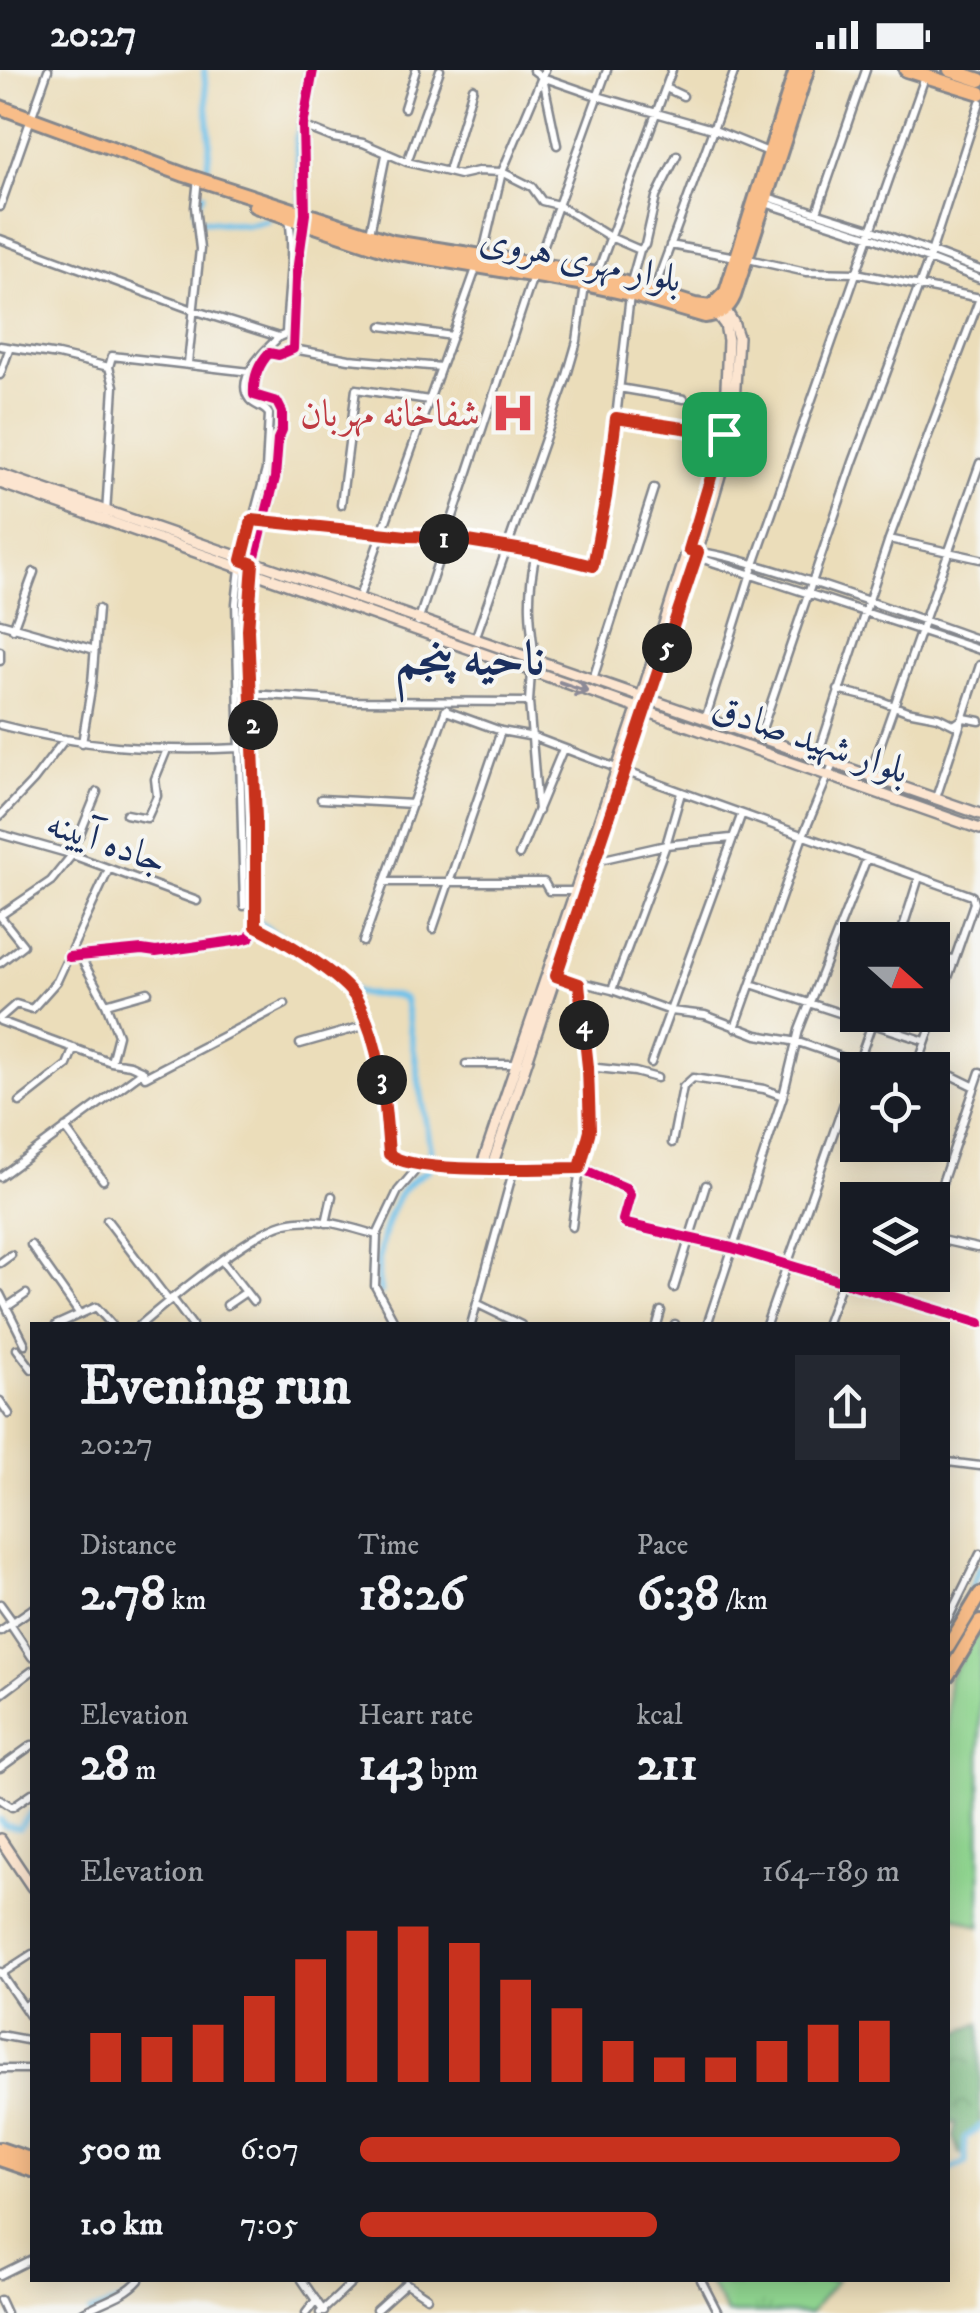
<!DOCTYPE html>
<html lang="en">
<head>
<meta charset="utf-8">
<style>
	body { margin:0; font-family:"IM FELL DW Pica",Amiri,serif; background:#242831; color:#f1f3f6; height:100vh; display:flex; flex-direction:column; font-size:38px; white-space:nowrap }
	* { box-sizing:border-box; margin:0 }
	p { font-size:32px; color:#9ea1a6 }
	.icon { flex:none; width:55px; height:55px; fill:none; stroke:currentColor; stroke-width:2; stroke-linecap:round; stroke-linejoin:round }
	.map { position:relative; flex:1; overflow:hidden }
	.side { position:absolute; left:30px; top:1252px; width:920px; height:960px; display:flex; flex-direction:column; background:#171b24; border-radius:0px; box-shadow:0 5px 25px #0003 }
	.side>* { flex:none }
	.needle { width:65px; rotate:111deg }
	.buttons { position:absolute; left:840px; top:852px; display:grid; gap:20px }
	.buttons a { display:grid; place-items:center; width:110px; height:110px; border-radius:0px; background:#171b24; box-shadow:0 5px 25px #0003; font-size:50px }
	.pin { position:absolute; display:grid; place-items:center; width:85px; height:85px; color:#fff; margin:-42px; border-radius:20px; box-shadow:0 5px 15px #0006 }
	.km { position:absolute; width:50px; height:50px; margin:-25px; border-radius:50%; background:#222; color:#fff; font-size:28px; line-height:50px; text-align:center }
	.round { display:grid; place-items:center; flex:none; width:105px; height:105px; border-radius:0px; background:#242831 }
	.overview { display:flex; align-items:center; justify-content:space-between; height:170px; padding:0 50px }
	h1 { font-size:55px; font-weight:700; line-height:75px }
	.figures { display:grid; grid-template-columns:repeat(3,1fr); gap:15px; height:170px; padding:10px 50px }
	.figures div { display:grid; align-content:center }
	.figures b { font-size:50px; font-weight:700 }
	.figures small { font-size:28px; font-weight:400 }
	.figures p { font-size:28px }
	.chart { height:280px; padding:20px 50px }
	.chart p { display:flex; justify-content:space-between }
	.chart svg { width:100%; height:180px; margin-top:10px; stroke:#c8321e; stroke-width:6 }
	ul { padding:0 50px; list-style:none; font-size:32px }
	li { display:grid; grid-template-columns:160px 120px 1fr; align-items:center; height:75px }
	li i { height:25px; border-radius:12px; background:#c8321e }
	.status { display:flex; justify-content:space-between; align-items:center; height:70px; padding:0 50px; background:#171b24; direction:ltr }
	.status svg { height:28px; fill:currentColor }
	.map>svg:first-child { display:block }
</style>
</head>
<body>
<div class="status"><b>20:27</b><svg viewBox="0 0 49 12"><path d="M0 12V9h3v3zM5 12V6h3v6zM10 12V3h3v9zM15 12V0h3v12zM26 1h20v11H26zM47 4h2v5h-2z"/></svg></div>
<div class="map">
<svg width="980" height="2243" viewBox="0 0 980 2243">
	<defs>
		<pattern id="grass-tufts" width="24" height="20" patternUnits="userSpaceOnUse" patternTransform="scale(2.5)"><rect width="24" height="20" fill="#91d791"/><path d="M3 7l-1-3M5 7V3M7 7l1-3M15 17l-1-3M17 17v-4M19 17l1-3" fill="none" stroke="#7cb97f"/></pattern>
		<pattern id="forest-crowns" width="20" height="18" patternUnits="userSpaceOnUse" patternTransform="scale(2.5)"><rect width="20" height="18" fill="#74b87b"/><path d="M2 6a3 3 0 1 1 6 0M12 15a3 3 0 1 1 6 0" fill="none" stroke="#5e9668"/></pattern>
	</defs>
	<rect width="100%" height="100%" fill="#f6f6f2"/>
	<filter id="ink" filterUnits="userSpaceOnUse"><feTurbulence type="fractalNoise" baseFrequency=".01" numOctaves="2"/><feDisplacementMap in="SourceGraphic" scale="20" xChannelSelector="R" yChannelSelector="G"/><feConvolveMatrix kernelMatrix="1 2 1 2 8 2 1 2 1" color-interpolation-filters="sRGB"/></filter>
	<filter id="wash" filterUnits="userSpaceOnUse"><feTurbulence type="fractalNoise" baseFrequency=".0048" numOctaves="4" result="noise"/><feDisplacementMap in="SourceGraphic" scale="40" xChannelSelector="R" yChannelSelector="G"/><feGaussianBlur stdDeviation="2.25" result="paint"/><feColorMatrix in="noise" values="0 0 0 0 0 0 0 0 0 0 0 0 0 0 0 0 0 1.4 0 .05"/><feComposite in="paint" operator="in"/></filter>
	<g filter="url(#wash)">
		<rect width="100%" height="100%" fill="#ebddba"/>
		<path fill="url(#grass-tufts)" stroke="#568378" stroke-width="2.5" d="M707 2210H837L810 2243H727Z"/>
		<path fill="url(#forest-crowns)" stroke="#48746c" stroke-width="2.5" d="M980 1953V2054L964 2067 967 2085 959 2083 953 2067 956 2054 954 2052 948 2056V1967Z"/>
		<path fill="#91d791" stroke="#568378" stroke-width="2.5" d="M980 1558V1857L948 1844V1610Z"/>
		<g fill="none" stroke-linecap="round" stroke-linejoin="round">
			<path stroke="#6dc1ea" stroke-width="6" d="M204 0 210 71 207 100
				M203 124 196 138 198 150 247 155 268 150
				M302 131 296 70 303 46 307 0
				M296 157 299 170
				M293 201 298 174
				M291 228 292 255
				M267 331 272 333 275 375
				M250 481 263 451
				M246 534 247 510
				M246 571 250 839C255 856 276 862 290 873
				M309 885 323 891 342 909
				M351 919C368 931 387 919 405 929L432 1087 428 1100C417 1107 405 1114 398 1127 385 1151 372 1197 381 1223
				M948 1556 966 1532 980 1496
				M0 1750 4 1756 19 1758 32 1742
				M948 2100 966 2093 964 2069 980 2056
				M90 2243 128 2229 146 2210"/>
		</g>
	</g>
	<g filter="url(#ink)">
		<g fill="none" stroke-linecap="round" stroke-linejoin="round">
			<g stroke="#83868c" stroke-width="11">
				<path id="street" d="M533 0 542 7 597 26 712 59 771 83
					M543 8 557 75
					M666 18 683 26
					M404 38 416 0
					M303 56 333 68 363 73 407 92 460 105 478 101 502 102 532 117 542 131 558 135 610 167 640 180 645 175 656 127 677 85
					M407 92 440 0
					M448 101 473 18
					M764 126 873 160 980 200
					M762 132 871 167 980 209
					M0 137 48 0
					M817 142 866 0
					M370 163 386 85
					M0 169 193 240 279 267 286 264 295 267
					M670 175 736 187
					M482 187 502 102 545 0
					M748 189 806 202 856 203 980 228
					M597 204 672 0
					M631 212 640 180
					M654 220 735 0
					M382 256 452 266
					M286 264C287 229 295 182 289 149
					M0 276 58 285 109 297 114 316 106 444
					M293 279 349 289 441 297
					M188 293 200 179 195 137 198 108
					M109 297 112 286 250 302
					M0 305 9 280
					M619 318 684 329
					M616 348 724 364
					M341 435 356 319 429 330
					M252 450 444 467
					M444 469 508 476 593 496 607 427 630 225
					M889 469 980 489
					M689 480 703 489 980 580
					M697 483C721 476 941 557 980 570
					M359 527 477 196
					M418 552 537 194 607 0
					M0 553 95 580
					M13 559 34 502
					M475 569 566 309 577 271 585 215
					M0 581V591
					M535 589C529 546 527 524 536 482
					M531 602 529 632 538 741
					M593 609 654 418
					M838 620 876 629 907 641 938 647 954 655 964 648 980 651
					M240 623 350 631 529 632
					M446 641 501 661 534 667C679 723 826 773 972 826L974 833 916 1000
					M705 650 751 503 925 7
					M0 655C83 677 154 682 240 678
					M759 668 853 392 929 189 980 32
					M82 673 92 613 98 539
					M817 688 889 469 980 228
					M869 707 980 393
					M936 728 980 595
					M321 729 413 734
					M126 744 147 748 157 726 155 709 166 682
					M0 746 34 710 65 669
					M0 764 67 783 197 831
					M67 783 80 764 97 722
					M519 785 563 679
					M595 791 666 775 731 768
					M384 812H544L549 821H575
					M244 836 236 533 240 498 266 400 269 344C264 336 256 337 250 330 233 309 266 279 279 267
					M1 845 51 811 72 785
					M0 846 23 875 0 893
					M256 856C280 868 344 906 357 929 382 976 385 1032 389 1083L397 1090 427 1096 580 1098 626 1118 630 1125 623 1150 626 1154 732 1178 980 1253
					M433 859 501 661
					M899 870 919 807
					M363 872 446 639
					M69 887 142 880 156 882 241 870 249 868 256 856V748L248 545 253 494 275 408 278 369 282 360V342L277 332 254 325C253 309 258 295 269 283L279 285 293 279 296 209 305 144 303 56 313 0
					M81 888 106 934 118 965 111 992
					M932 891 955 888
					M555 906 612 920 671 941 705 945 757 965 798 972 879 1000
					M751 914 925 971
					M612 920 666 775 681 723
					M106 934 148 922
					M0 948 16 934 32 939 57 911 109 799
					M0 951 111 992 130 995 143 1001 145 1007 285 934
					M735 958 804 763 833 694
					M300 974 367 955
					M920 990 975 1017
					M651 993 741 746
					M466 994H519
					M588 997 635 1002 657 1008
					M20 1032 67 995 74 978
					M65 1058 103 1110
					M672 1073 683 1017 693 1008 764 1019 783 1026
					M0 1107 142 1002
					M932 1142 980 1002
					M107 1150 169 1231
					M326 1153 332 1126
					M572 1157 580 1098 590 1060 588 997 579 914
					M932 1168 977 1178
					M31 1175 79 1243
					M222 1191 253 1231
					M0 1193 11 1185
					M674 1218 706 1115
					M0 1224 25 1274
					M172 1228 192 1255
					M903 1229 911 1205
					M478 1234 521 1255
					M227 1235 246 1222
					M7 1237 26 1224
					M56 1255 96 1237 112 1255
					M140 1255C171 1229 250 1162 286 1153 314 1145 349 1157 377 1165
					M396 1255 375 1216 377 1165 398 1121 420 1095
					M471 1255 514 1098
					M657 1255 661 1241
					M675 1255V1254
					M707 1255 783 1026 799 960 867 788
					M766 1255 875 945
					M826 1255 858 1169
					M17 1279 32 1299
					M0 1331 9 1344
					M948 1392 980 1396
					M0 1534 13 1552
					M948 1549 980 1484
					M10 1554 32 1587
					M0 1561 32 1539
					M0 1625 32 1601
					M0 1698 32 1675
					M0 1729 12 1737 32 1723
					M0 1902 32 1949
					M1 1904 32 1884
					M24 1937 32 1931
					M0 1965 32 1971
					M0 1999H32
					M0 2205 32 2189
					M302 2210 324 2242
					M701 2210 718 2243
					M0 2230 6 2243
					M376 2240 406 2213 427 2227
					M82 2243C102 2231 124 2227 139 2210
					M306 2243 316 2230
					M320 2243 355 2210"/>
			</g>
			<g stroke="#83868c" stroke-width="14">
				<path id="secondary" d="M0 404 980 744
					M0 413 980 759
					M481 1098 637 640 724 364 728 270 725 255 716 243
					M491 1099 697 483 732 365 738 267 733 252 722 234
					M0 1769 32 1817"/>
			</g>
			<g stroke="#83868c" stroke-width="18">
				<path id="highway" d="M906 0 980 23
					M950 0 980 10
					M0 37 185 105 393 172 597 204 695 235 711 237 726 222 796 0
					M255 136 393 182 585 214 630 224 705 246C720 244 728 240 734 226L807 0
					M948 1577 980 1524
					M948 1605 980 1552
					M0 2079 32 2090
					M0 2089 32 2100"/>
			</g>
			<use href="#street" stroke="#fff" stroke-width="6"/>
			<use href="#secondary" stroke="#fce5d0" stroke-width="9"/>
			<use href="#highway" stroke="#f8bd89" stroke-width="12"/>
			<g stroke="#f6f6f2" stroke-width="16">
				<path id="cycleway" d="M256 856C280 868 344 906 357 929 382 976 385 1032 389 1083L397 1090 427 1096 580 1098 626 1118 630 1125 623 1150 626 1154 732 1178 980 1253
					M69 887 142 880 156 882 241 870 249 868 256 856V748L248 545 253 494 275 408 278 369 282 360V342L277 332 254 325C253 309 258 295 269 283L279 285 293 279 296 209 305 144 303 56 313 0"/>
			</g>
			<use href="#cycleway" stroke="#d6006c" stroke-width="10"/>
		</g>
		<defs><path id="oneway-shaft" d="M-6 0H5M1.5-3L5.5 0L1.5 3" fill="none" stroke-width="1.6" stroke-linecap="round" stroke-linejoin="round" transform="scale(2.5)"/></defs>
		<use stroke="#8c8a97" href="#oneway-shaft" transform="translate(574 617) rotate(19)"/>
	</g>
	<g fill="none" stroke-linecap="round" stroke-linejoin="round" filter="url(#ink)">
		<g stroke="#fff" stroke-width="20">
			<path id="route" d="M616 348 724 364 689 480 698 482 556 906 579 914 588 997 590 1060 580 1098C544 1098 412 1105 389 1084 385 1032 382 976 357 930 344 906 280 868 256 856V748L248 560 253 494 242 490 252 450 407 466 444 467 536 482 593 496 606 427Z"/>
		</g>
		<use href="#route" stroke="#c8321e" stroke-width="12"/>
	</g>
	<defs>
		<g id="hospital-bare" transform="scale(3.45)"><path d="M-5-5h3v3.5h4V-5h3V5h-3V1.5h-4V5h-3Z" fill="#e0444e" stroke="#f6f6f2" stroke-width="2.5" paint-order="stroke"/></g>
	</defs>
	<g fill-rule="evenodd">
		<use href="#hospital-bare" x="513" y="343"/>
	</g>
	<g text-anchor="middle" stroke-width="8" stroke-linejoin="round" paint-order="stroke">
		<g font-size="38" fill="#1b2f5e" stroke="#f6f6f2">
			<text transform="translate(581 188) rotate(12)" y="13">بلوار مهری هروی</text>
			<text transform="translate(811 668) rotate(19)" y="13">بلوار شهید صادق</text>
			<text transform="translate(107 771) rotate(19)" y="13">جاده آیینه</text>
		</g>
		<g font-size="38" fill="#be3a42" stroke="#f6f6f2" text-anchor="end">
			<text x="480" y="356">شفاخانه مهربان</text>
		</g>
		<g font-size="48" font-weight="bold" fill="#1b2f5e" stroke="#f6f6f2">
			<text x="470" y="604">ناحیه پنجم</text>
		</g>
	</g>
</svg>
<div class="buttons">
<a><svg class="needle" viewBox="-14 -14 28 28"><path d="M0-13l5 13h-10z" fill="#e53935"/><path d="M0 13l5-13h-10z" fill="#9ea1a6"/></svg></a>
<a><svg class="icon" aria-label="locate" viewBox="0 0 24 24"><circle cx="12" cy="12" r="6"/><path d="M12 2v4M12 18v4M2 12h4M18 12h4"/></svg></a>
<a><svg class="icon" aria-label="layers" viewBox="0 0 24 24"><path d="M12 4l9 5-9 5-9-5zM3 14l9 5 9-5"/></svg></a>
</div>
<div class="pin" style="left:724px;top:364px;background:#1e9e55"><svg class="icon" aria-label="arrive" viewBox="0 0 24 24"><path d="M6 21V4h12l-3 4 3 4H6"/></svg></div>
<b class="km" style="left:444px;top:469px">1</b>
<b class="km" style="left:253px;top:655px">2</b>
<b class="km" style="left:382px;top:1010px">3</b>
<b class="km" style="left:584px;top:955px">4</b>
<b class="km" style="left:667px;top:578px">5</b>
<section class="side">
<div class="overview"><div><h1>Evening run</h1><p>20:27</p></div><a class="round"><svg class="icon" aria-label="share" viewBox="0 0 24 24"><path d="M12 15V3M7 8l5-5 5 5M5 13v7h14v-7"/></svg></a></div>
<div class="figures">
<div><p>Distance</p><b>2.78<small> km</small></b></div>
<div><p>Time</p><b>18:26</b></div>
<div><p>Pace</p><b>6:38<small> /km</small></b></div>
</div>
<div class="figures">
<div><p>Elevation</p><b>28<small> m</small></b></div>
<div><p>Heart rate</p><b>143<small> bpm</small></b></div>
<div><p>kcal</p><b>211</b></div>
</div>
<div class="chart"><p><span>Elevation</span>164–189 m</p>
<svg viewBox="0 0 160 44" preserveAspectRatio="none"><path d="M5 44V32M15 44V33M25 44V30M35 44V23M45 44V14M55 44V7M65 44V6M75 44V10M85 44V19M95 44V26M105 44V34M115 44V38M125 44V38M135 44V34M145 44V30M155 44V29"/></svg>
</div>
<ul>
<li><b>500 m</b>6:07<i style="width:100%"></i></li>
<li><b>1.0 km</b>7:05<i style="width:55%"></i></li>
</ul>
</section>
</div>
</body>
</html>
